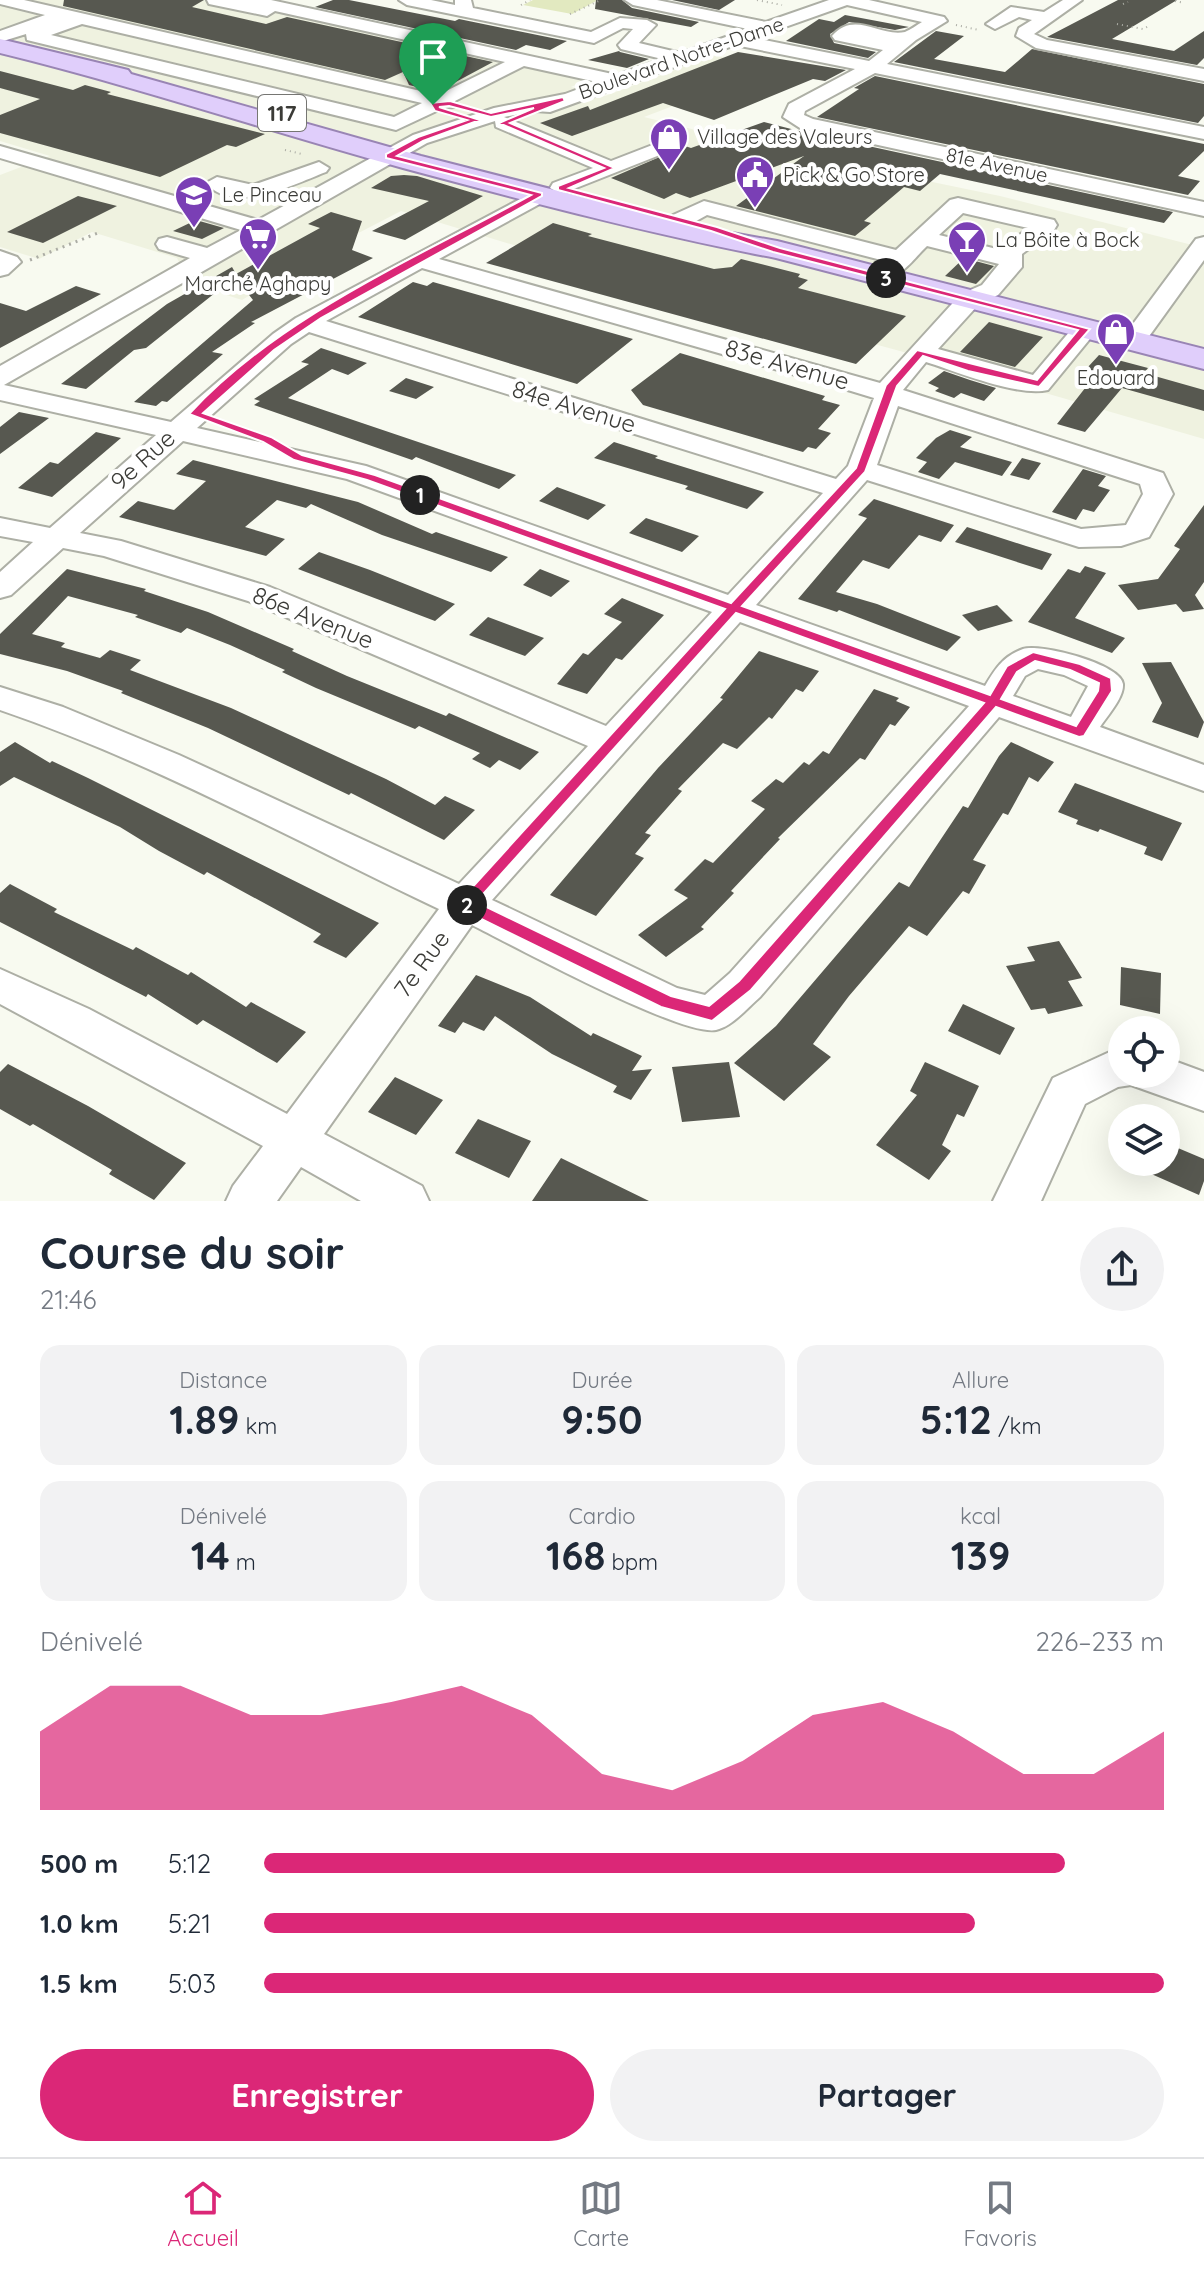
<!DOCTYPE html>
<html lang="fr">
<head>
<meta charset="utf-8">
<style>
	body { margin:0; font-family:Quicksand,sans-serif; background:#f2f2f3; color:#1f2937; height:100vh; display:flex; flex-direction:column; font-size:30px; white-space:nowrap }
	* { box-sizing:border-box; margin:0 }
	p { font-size:26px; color:#747a83 }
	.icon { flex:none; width:44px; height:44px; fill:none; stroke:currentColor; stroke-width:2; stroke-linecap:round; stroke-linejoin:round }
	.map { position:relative; height:1201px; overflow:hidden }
	.drawer { display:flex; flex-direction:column; background:#fff; flex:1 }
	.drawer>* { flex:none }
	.buttons { position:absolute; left:1108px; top:1016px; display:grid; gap:16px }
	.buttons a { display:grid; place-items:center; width:72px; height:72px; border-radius:50%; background:#fff; box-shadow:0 8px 32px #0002; font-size:40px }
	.pin { position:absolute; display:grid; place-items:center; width:68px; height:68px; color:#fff; margin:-82px -34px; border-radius:50% 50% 50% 0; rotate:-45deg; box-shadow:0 0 8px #0007 }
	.pin .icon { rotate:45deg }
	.km { position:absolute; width:40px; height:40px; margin:-20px; border-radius:50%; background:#222; color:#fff; font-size:22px; line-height:40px; text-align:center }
	.round { display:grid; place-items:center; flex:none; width:84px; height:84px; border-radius:42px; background:#f2f2f3 }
	.summary { display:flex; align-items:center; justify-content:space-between; height:136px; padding:0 40px }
	h1 { font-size:44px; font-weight:700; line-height:60px }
	.stats { display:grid; grid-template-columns:repeat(3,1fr); gap:12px; height:136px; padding:8px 40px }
	.stats div { display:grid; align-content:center; border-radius:20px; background:#f2f2f3; text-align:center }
	.stats b { font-size:40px; font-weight:700 }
	.stats small { font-size:22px; font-weight:400 }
	.stats p { font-size:22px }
	.chart { height:224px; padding:16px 40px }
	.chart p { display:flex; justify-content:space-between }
	.chart svg { width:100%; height:144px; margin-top:8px; fill:#db2777; opacity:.7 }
	.cta { display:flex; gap:16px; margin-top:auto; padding:16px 40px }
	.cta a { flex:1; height:92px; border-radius:48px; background:#db2777; color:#fff; font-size:32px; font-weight:700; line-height:92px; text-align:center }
	.cta a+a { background:#f2f2f3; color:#1f2937 }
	ul { padding:0 40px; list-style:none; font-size:26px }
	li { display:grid; grid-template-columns:128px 96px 1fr; align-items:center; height:60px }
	li i { height:20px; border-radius:10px; background:#db2777 }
	.menu { display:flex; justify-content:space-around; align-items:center; height:112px; border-top:2px solid #e0e1e3; background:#fff; font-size:22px; color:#747a83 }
	.menu a { display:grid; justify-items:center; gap:4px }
	.menu .active { color:#db2777 }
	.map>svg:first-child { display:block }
</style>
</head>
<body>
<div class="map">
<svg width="1204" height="1201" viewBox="0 0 1204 1201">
	<rect width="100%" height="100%" fill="#f8faf0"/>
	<path fill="#eff2e0" d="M0 0H224L574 76 586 80 571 87 605 96 715 55 767 70 644 117 763 147 1000 196 1204 248V439L900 351 560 259 401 211 316 255 242 300 189 283 177 258 92 232 39 259 0 247V175L50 156 0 141Z"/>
	<path fill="#e2e9c0" d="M533 0H598L572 14 523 5Z"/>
	<path fill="#575850" d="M64 0H204L192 7 266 24 287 17 493 62 437 92 409 85 403 72 385 80 63 6Z
		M333 0H349L455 21 459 19 567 41 550 50 526 45 516 50 315 7Z
		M596 0H622L632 8 699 22 691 27 595 9Z
		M672 0H735L719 10Z
		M1118 0H1177L1112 39 1174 51 1204 31V58L1197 65 1047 37Z
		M845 15 909 27 895 30 849 22 830 34 834 43 876 52 868 58 786 41 819 19 834 22Z
		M936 31 964 36 934 59 1005 72 1032 49 1204 84V116L1198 123 894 62Z
		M619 51 620 52 649 59 627 68 588 60Z
		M738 52 846 70 825 81 813 79 714 120 663 103 572 136 540 123 588 106 590 110Z
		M0 71 73 90 85 85 111 92 107 94 265 134 236 147 227 145 160 177 0 133V115L40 99 0 88Z
		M875 76 1204 144V151L1178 176 1200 181 1188 195 817 117 859 89 854 88Z
		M764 122 799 131 1173 212 1164 223 940 174 920 191 904 187 864 221 871 223 855 236 736 206 804 156 690 198 676 193 664 199 611 178 685 146 691 148Z
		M404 175 417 176 483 196 405 240 372 231 429 201 371 188 391 176Z
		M78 196 117 206 43 243 7 232Z
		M331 212 362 221 352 250 373 258 251 322 255 323 212 352 223 354 167 402 162 401 156 406 134 402 253 300 235 277 146 348 134 350 86 389 61 384 167 304 232 267 236 274 320 228 308 224Z
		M196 220 224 228 202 239 173 231Z
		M553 223 592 234 588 236 714 269 732 267 741 259 800 274 798 277 808 280 798 288 906 316 856 364 486 263Z
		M964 258 994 266 976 284 945 276Z
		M413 282 427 286 433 282 633 339 577 384 358 317Z
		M76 286 101 294 0 348V303L26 311Z
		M989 322 1043 337 1015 367 960 352Z
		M321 348 367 363 348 375 332 369 288 398 516 475 499 489 416 457 412 460 254 405 260 401 254 399 309 364 301 362Z
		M680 353 825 396 822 400 840 405 818 429 831 433 816 449 808 447 803 452 643 405 631 390Z
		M1099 355 1148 368 1144 373 1204 390V411L1122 388 1085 432 1057 424 1089 383 1076 380Z
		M944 371 970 380 996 388 984 401 961 393 954 398 935 391 939 388 928 383Z
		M406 378 434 387 416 399 389 391Z
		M19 412 49 418 0 454V427Z
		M950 430 972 437 960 447 1012 462 1002 476 955 462 939 479 918 472 927 462 916 458 936 438Z
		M96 432 121 438 52 497 18 488 50 462 58 464Z
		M614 442 658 456 655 458 764 492 747 509 685 489 688 486 594 458Z
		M1022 458 1041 463 1029 480 1010 475Z
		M193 460 358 502 432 534 436 532 508 557 491 572 382 535 311 504 306 508 277 500 245 527 285 539 266 556 119 517 138 501 174 510 206 481 176 474Z
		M1083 469 1106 476 1098 486 1110 490 1094 512 1083 509 1076 520 1052 512Z
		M557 487 606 505 588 520 539 501Z
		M874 499 954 525 941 542 919 535 889 569 863 560 836 592 877 604 961 637 947 651 839 610 837 612 798 599 867 518 858 515Z
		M1204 505V582L1195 595 1204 609 1183 612 1176 604 1138 610 1118 585 1158 579 1180 549 1174 546Z
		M646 518 699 536 682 552 629 533Z
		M967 527 1026 546 1052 554 1042 570 955 542Z
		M319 552 370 570 455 604 435 621 298 569Z
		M1085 566 1106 573 1075 618 1125 638 1112 653 1028 622 1068 569 1080 573Z
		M67 569 146 589 144 591 208 612 294 649 292 651 347 676 446 716 449 713 539 752 520 770 499 760 490 768 472 759 480 753 419 726 415 729 316 688 282 672 285 670 230 645 187 628 181 633 135 617 138 615 68 596 32 634 65 643 61 647 100 658 110 650 141 660 130 670 231 708 386 779 435 805 445 796 475 810 444 840 351 793 349 795 208 728 121 693 123 691 67 671 0 654V634Z
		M540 569 570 581 551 597 523 585Z
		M622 598 664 615 622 660 616 658 587 694 557 684 583 653 588 655 622 622 604 614Z
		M997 605 1013 621 978 631 962 615Z
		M488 617 544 638 525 656 469 635Z
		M759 651 819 671 803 692 796 689 772 719 769 717 737 749 723 743 678 789 682 791 645 833 651 835 635 854 644 858 596 916 550 895 658 768 723 699 720 698Z
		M1171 662 1204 722 1198 738 1152 722 1162 703 1142 663Z
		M874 689 899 698 896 701 910 707 895 726 890 724 865 760 860 758 778 838 780 839 731 891 734 893 701 927 704 929 666 957 638 935 688 898 674 890 705 859 713 863 765 809 751 801 776 779 783 783 804 762 809 765 823 751 829 754Z
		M15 742 50 763 52 761 88 778 379 923 346 958 313 942 321 934 207 872 204 875 159 851 120 827 14 777 0 786V752Z
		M1011 742 1054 762 1038 782 1029 777 1008 815 1003 813 973 860 986 865 969 894 963 891 927 936 909 926 849 996 813 1044 831 1057 784 1101 734 1063 776 1026 899 882 909 887 963 806 968 808 999 756Z
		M1075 783 1182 823 1162 861 1144 854 1147 847 1100 829 1098 832 1076 824 1078 820 1058 812Z
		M10 884 57 909 54 912 133 950 136 947 188 975 191 972 246 1007 251 1002 306 1032 277 1063 203 1020 197 1025 148 994 146 997 0 922V893Z
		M1059 941 1082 978 1068 981 1083 1006 1048 1014 1045 1008 1031 1010 1006 966 1035 961 1027 947Z
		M1121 967 1161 973 1160 1014 1120 1005Z
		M476 975 530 997 591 1036 593 1033 642 1056 632 1071 652 1069 631 1100 613 1092 617 1086 552 1054 495 1016 484 1031 463 1022 455 1033 438 1026Z
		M963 1004 1015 1028 1000 1055 948 1031Z
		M729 1062 740 1117 682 1122 672 1067Z
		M925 1062 979 1086 964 1117 957 1114 942 1145 951 1151 929 1180 876 1145 917 1095 910 1091Z
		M8 1064 88 1106 186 1163 154 1200 109 1174 112 1170 33 1124 30 1126 0 1109V1072Z
		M395 1077 443 1100 416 1135 368 1112Z
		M478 1119 531 1141 509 1178 455 1153Z
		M1166 1143 1204 1159V1181L1199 1195 1124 1162H1166Z
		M561 1158 649 1201H532Z"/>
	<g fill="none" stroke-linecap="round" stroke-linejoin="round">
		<g stroke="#adafa5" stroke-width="4">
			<path id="minor" d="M0 0H24L438 95 505 62 275 11 267 16 209 4 207 0H271L617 75 662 59 621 49 618 45 633 29 623 28 594 43 407 5 399 0H431L455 5V0H471L473 8 591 32 620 18 647 20 656 25 639 43 681 53 748 29 633 5 625 0H657L766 22 829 0H869L944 17 947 21 916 40 887 64 1204 127V139L875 73 805 111 804 115 813 119 1204 202V216L800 128 783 117 789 104 855 69 735 45 550 112 535 111 504 117 611 161 673 137 680 139 683 143 680 147 561 194 550 188 553 183 593 168 496 127 495 121 427 143 4 385 171 422 273 334 296 318 539 189 550 195 547 200 439 259 880 383 961 294 982 285 999 264 927 246C913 259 899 282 879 277L875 272 885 261 707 215 689 225H673L670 220 673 215 704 201 896 250 950 200 958 198 1054 220 1057 225 1054 230 1022 254V267L998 295 979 304 938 349 1033 375 1076 324H1094L1098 329 1048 390C1017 397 958 372 926 362L903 390 1163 473 1173 494 1149 537 1121 546 1079 547 867 480 756 605 985 686C995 669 1003 656 1023 649 1040 643 1121 664 1123 684 1124 698 1107 716 1100 727L1204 765V791L999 717 760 997C747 1008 733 1026 716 1030 682 1037 512 945 472 925L324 1134 422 1186 429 1201H361L301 1167 277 1201H226L233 1186 263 1146 0 1004V969L89 1009 287 1114 439 909C296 841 150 761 0 710V687L63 707 179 755 459 884 588 746 248 601 104 556 63 548 11 595 0 598V572L33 542 0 536V518L50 528 156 435 0 400V366L190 258 159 249 156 244 159 239 167 237 207 248 241 230 0 158V146L258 220 413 135 494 108 565 94 597 82 524 66 455 101 454 107 443 108 396 130 27 40 26 34 0 42V31L45 15 0 4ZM847 5 922 22C917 25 910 30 905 32 878 37 855 10 832 36L835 40 883 50 869 61 754 38ZM82 24 422 103 394 117 51 35ZM963 213 1028 228 1001 250 939 235ZM422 268 851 391 874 398 848 466 836 479 326 321ZM309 332 823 493 728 595 366 466 197 428 291 344ZM898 406 1140 484 1143 494 1126 525 1081 529 877 465ZM183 441 347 479 712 612 606 726 270 587 121 541 80 533ZM740 622 969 706 730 973 705 995 677 988 492 900ZM1038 669 1064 675 1088 686 1071 717 1013 696 1025 676Z
				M1063 0H1082L1034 34 1047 40 1204 69V81L1036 48 1016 36 1019 28 1032 20 1019 17 995 29 986 24 1011 7 1044 12Z
				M319 162 329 168 326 172C295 184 233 215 206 183L217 177 253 185Z
				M1204 237V260L1142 346H1124L1120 341 1124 336 1196 239Z
				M0 251 17 257 21 262 8 274 0 276Z
				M1114 1050 1122 1052V1074H1166V1058L1204 1072V1111L1131 1085 1118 1087 1085 1104 1041 1201H993L1053 1078Z"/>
		</g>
		<g stroke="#9985b4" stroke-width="4">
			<path id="major" d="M0 39 128 70 131 74 421 156 704 228 777 241 1204 349V369L776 258C650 234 526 201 403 168 268 131 135 86 0 53Z"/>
		</g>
		<path stroke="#acada5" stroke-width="2" stroke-dasharray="1 4" stroke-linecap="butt" d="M757 0 782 5
			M1175 1 1184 3
			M1123 4 1128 2
			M521 5 530 0
			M570 14 601 0
			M1117 24 1143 29 1149 26
			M956 25 979 30
			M285 150 302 154"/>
		<path stroke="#acada5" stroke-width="3" stroke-dasharray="2 5" stroke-linecap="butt" d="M30 260 98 233"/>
		<use href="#minor" fill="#fff" fill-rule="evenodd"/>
		<use href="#major" fill="#e0cefb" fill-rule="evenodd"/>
	</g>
	<path fill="#db2777" stroke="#fff" stroke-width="2" fill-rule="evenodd" d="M563 97 565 101 510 123 615 168 569 188 717 227 780 248 1090 329 1039 387 968 371 923 356 897 386 865 472 742 606 990 695 1007 666 1033 652 1080 664 1111 678 1112 691 1084 736 1079 737 996 707 751 990 712 1021 661 1007 459 908 457 904 725 609 367 480 294 460 263 442 189 414C279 316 416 258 531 195L386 158V154L418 137 467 120 435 111 430 103 450 101 491 113ZM449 106 491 117 534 108 499 123 604 168 558 186V190L711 231 773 252 1078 330 1037 380 917 350 886 385 856 468 731 603 375 475 302 455 271 437 203 413 274 350 321 318 542 196V193L397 156 423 141 480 120 439 107ZM736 613 984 703 739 981 709 1006 671 996 476 902ZM1035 661 1070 670 1099 683 1098 691 1076 726 1001 699 1017 672Z"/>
	<defs>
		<g id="shop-pin" transform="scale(2)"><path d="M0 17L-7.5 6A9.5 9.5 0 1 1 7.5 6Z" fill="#7a3fb5" stroke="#fff"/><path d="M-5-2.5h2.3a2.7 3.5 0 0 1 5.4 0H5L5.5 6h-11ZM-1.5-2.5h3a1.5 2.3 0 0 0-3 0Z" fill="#fff"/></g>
		<g id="civic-pin" transform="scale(2)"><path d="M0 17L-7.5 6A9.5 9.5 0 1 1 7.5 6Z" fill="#7a3fb5" stroke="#fff"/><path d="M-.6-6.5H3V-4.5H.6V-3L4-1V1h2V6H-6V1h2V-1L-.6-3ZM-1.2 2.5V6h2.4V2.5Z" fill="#fff"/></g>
		<g id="school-pin" transform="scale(2)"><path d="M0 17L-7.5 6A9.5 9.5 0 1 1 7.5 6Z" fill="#7a3fb5" stroke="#fff"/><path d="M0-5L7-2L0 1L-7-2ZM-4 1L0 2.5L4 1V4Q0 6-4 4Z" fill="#fff"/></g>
		<g id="supermarket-pin" transform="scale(2)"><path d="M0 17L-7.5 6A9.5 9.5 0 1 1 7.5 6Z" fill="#7a3fb5" stroke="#fff"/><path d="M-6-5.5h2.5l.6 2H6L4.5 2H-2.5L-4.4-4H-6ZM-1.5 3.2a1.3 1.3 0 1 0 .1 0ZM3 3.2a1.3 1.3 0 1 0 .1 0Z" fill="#fff"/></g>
		<g id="bar-pin" transform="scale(2)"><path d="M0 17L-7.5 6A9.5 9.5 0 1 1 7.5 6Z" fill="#7a3fb5" stroke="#fff"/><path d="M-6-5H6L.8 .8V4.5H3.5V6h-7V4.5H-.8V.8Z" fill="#fff"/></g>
	</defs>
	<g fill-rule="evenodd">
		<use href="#shop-pin" x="669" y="137"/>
		<use href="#civic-pin" x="755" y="175"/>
		<use href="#school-pin" x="194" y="195"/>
		<use href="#supermarket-pin" x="258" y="237"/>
		<use href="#bar-pin" x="967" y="240"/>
		<use href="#shop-pin" x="1116" y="332"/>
	</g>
	<g text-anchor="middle" stroke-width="8" stroke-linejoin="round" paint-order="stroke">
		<g font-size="20" fill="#3b3b37" stroke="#fff">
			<text transform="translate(681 58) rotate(-19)" y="7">Boulevard Notre-Dame</text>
			<text transform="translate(997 165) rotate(12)" y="7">81e Avenue</text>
		</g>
		<g font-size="20" fill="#3b3b37" stroke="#fff" text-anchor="start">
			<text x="697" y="144">Village des Valeurs</text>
			<text x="783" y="182">Pick &amp; Go Store</text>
			<text x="222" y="202">Le Pinceau</text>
			<text x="995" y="247">La Bôite à Bock</text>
			<text x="258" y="291" text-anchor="middle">Marché Aghapy</text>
			<text x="1116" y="385" text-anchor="middle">Edouard</text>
		</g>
		<rect fill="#fff" stroke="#767673" stroke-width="2" x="258" y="95" width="48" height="36" rx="6"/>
		<g font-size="22" font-weight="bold" fill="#3b3b37">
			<text x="282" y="121">117</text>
		</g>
		<g font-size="24" fill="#3b3b37" stroke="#fff">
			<text transform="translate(787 365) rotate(16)" y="8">83e Avenue</text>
			<text transform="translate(574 407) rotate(17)" y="8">84e Avenue</text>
			<text transform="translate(143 460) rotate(-42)" y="8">9e Rue</text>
			<text transform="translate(313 618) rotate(22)" y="8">86e Avenue</text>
			<text transform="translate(422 964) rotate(-54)" y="8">7e Rue</text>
		</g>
	</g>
</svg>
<div class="buttons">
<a><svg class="icon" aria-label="locate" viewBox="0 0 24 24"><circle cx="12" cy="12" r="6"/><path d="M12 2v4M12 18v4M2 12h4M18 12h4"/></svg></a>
<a><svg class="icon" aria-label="layers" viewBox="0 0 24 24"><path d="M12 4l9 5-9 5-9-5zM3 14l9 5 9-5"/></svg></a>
</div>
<div class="pin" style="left:433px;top:105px;background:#1e9e55"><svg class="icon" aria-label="arrive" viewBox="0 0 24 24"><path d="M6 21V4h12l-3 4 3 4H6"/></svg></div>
<b class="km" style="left:420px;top:495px">1</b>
<b class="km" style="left:467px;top:905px">2</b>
<b class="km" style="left:886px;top:278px">3</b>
</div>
<section class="drawer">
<div class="summary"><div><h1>Course du soir</h1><p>21:46</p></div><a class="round"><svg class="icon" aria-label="share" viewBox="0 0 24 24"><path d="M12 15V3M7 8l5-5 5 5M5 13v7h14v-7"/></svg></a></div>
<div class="stats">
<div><p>Distance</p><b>1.89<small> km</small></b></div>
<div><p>Durée</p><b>9:50</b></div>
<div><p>Allure</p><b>5:12<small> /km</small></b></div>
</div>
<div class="stats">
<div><p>Dénivelé</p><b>14<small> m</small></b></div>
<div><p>Cardio</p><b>168<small> bpm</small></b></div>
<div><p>kcal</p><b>139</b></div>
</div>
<div class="chart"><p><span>Dénivelé</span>226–233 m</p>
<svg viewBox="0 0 160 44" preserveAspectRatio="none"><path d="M0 44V20L10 6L20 6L30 15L40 15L50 11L60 6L70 15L80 33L90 38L100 29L110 15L120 11L130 20L140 33L150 33L160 20V44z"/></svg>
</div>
<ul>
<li><b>500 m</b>5:12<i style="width:89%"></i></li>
<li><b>1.0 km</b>5:21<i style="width:79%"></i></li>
<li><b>1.5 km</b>5:03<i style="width:100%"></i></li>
</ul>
<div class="cta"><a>Enregistrer</a><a>Partager</a></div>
</section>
<nav class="menu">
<a class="active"><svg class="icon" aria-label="home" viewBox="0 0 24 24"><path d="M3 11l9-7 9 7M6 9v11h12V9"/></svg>Accueil</a>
<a><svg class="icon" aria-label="map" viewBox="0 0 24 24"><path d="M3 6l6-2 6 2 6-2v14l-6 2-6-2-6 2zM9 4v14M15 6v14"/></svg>Carte</a>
<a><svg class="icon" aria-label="saved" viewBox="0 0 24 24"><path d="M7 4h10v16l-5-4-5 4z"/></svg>Favoris</a>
</nav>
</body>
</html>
